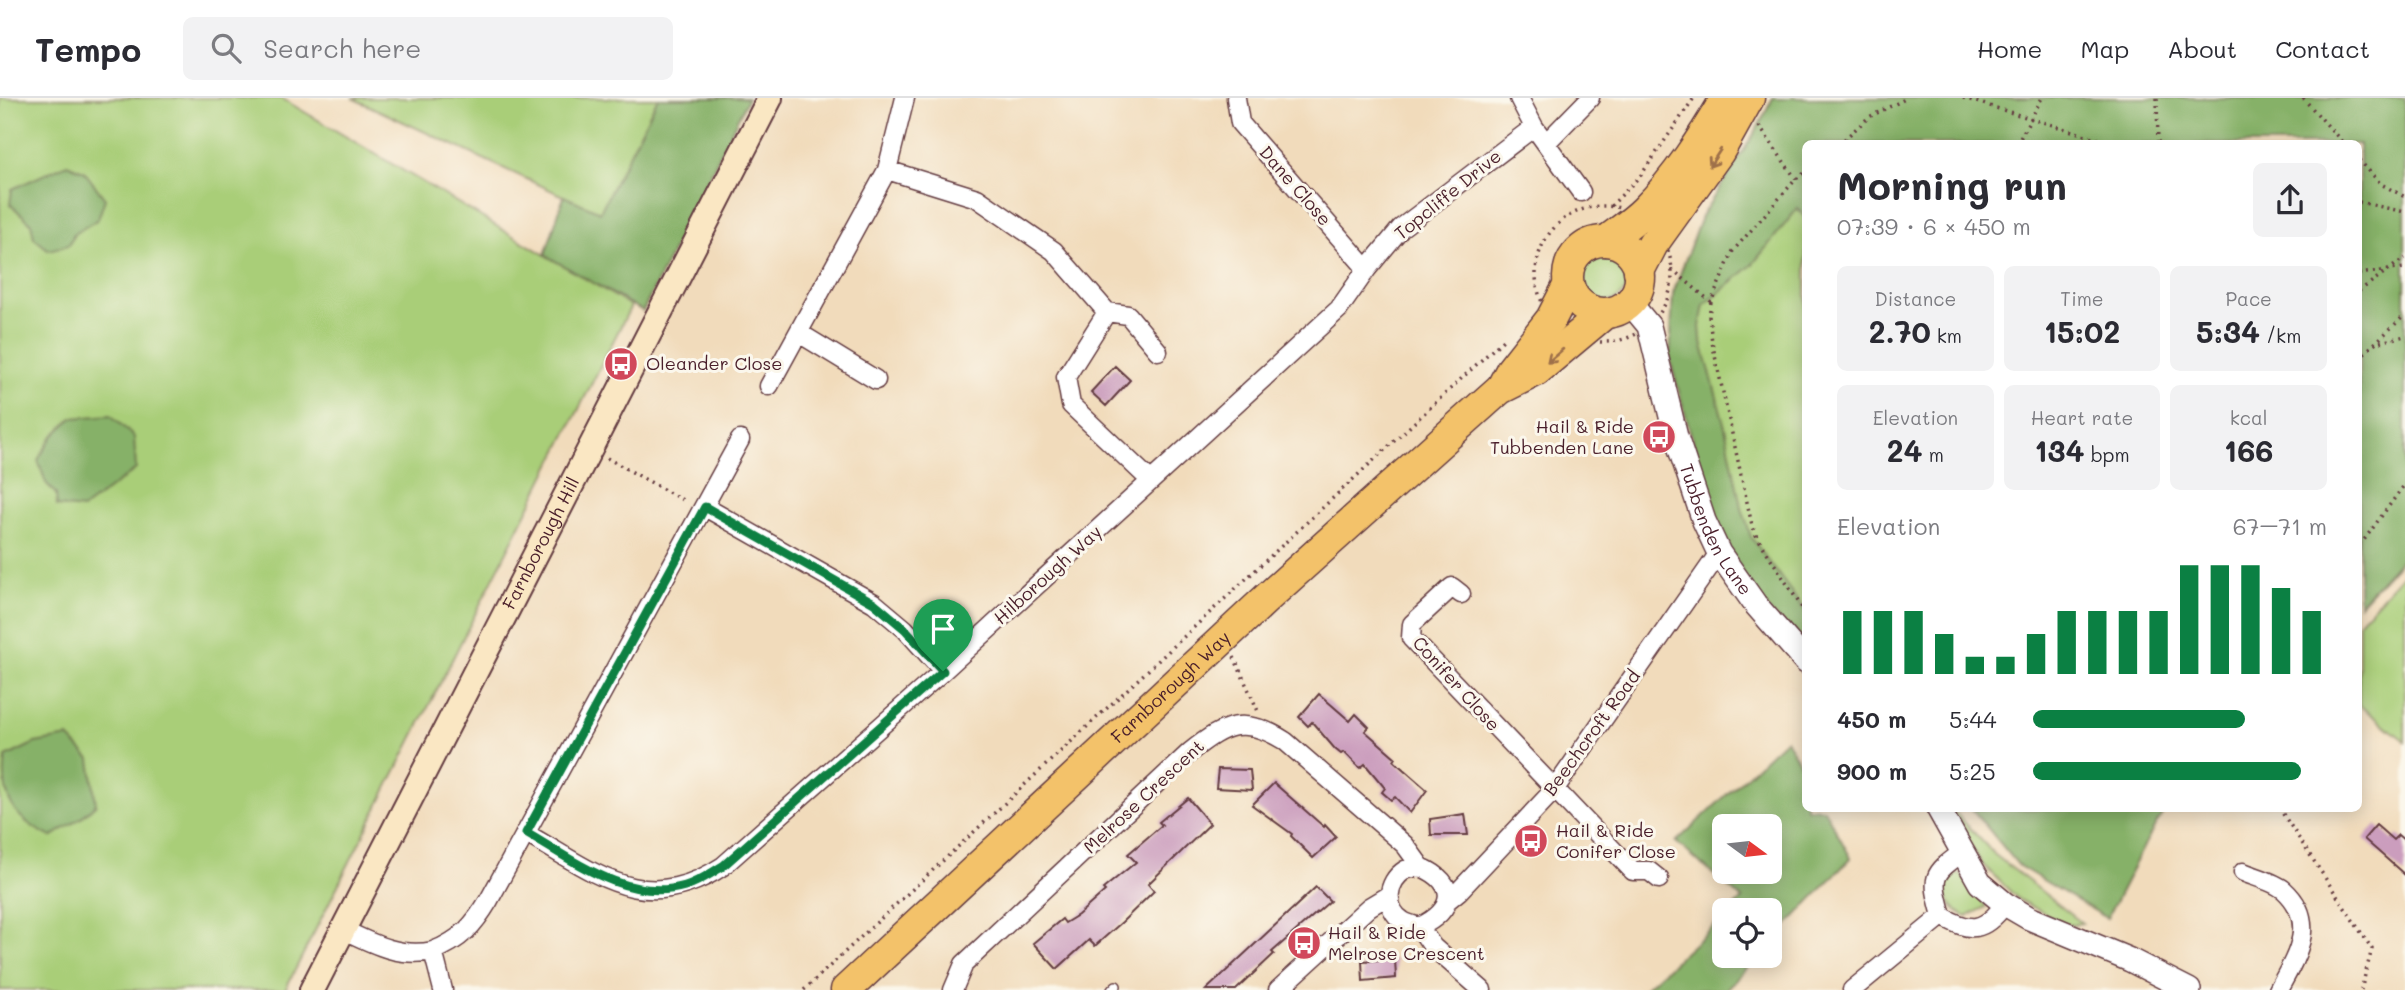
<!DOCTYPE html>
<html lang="en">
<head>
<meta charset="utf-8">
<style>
	body { margin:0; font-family:Mali,sans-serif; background:#f2f2f3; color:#2b2b33; height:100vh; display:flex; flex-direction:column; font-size:26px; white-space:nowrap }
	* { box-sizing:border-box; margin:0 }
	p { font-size:23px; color:#7c7c81 }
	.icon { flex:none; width:38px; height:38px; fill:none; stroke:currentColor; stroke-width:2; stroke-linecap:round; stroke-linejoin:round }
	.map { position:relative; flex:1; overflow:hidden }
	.sheet { position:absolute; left:1802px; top:42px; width:560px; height:672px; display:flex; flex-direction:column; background:#fff; border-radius:10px; box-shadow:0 4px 18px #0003 }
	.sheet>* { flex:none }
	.needle { width:46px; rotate:105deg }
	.controls { position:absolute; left:1712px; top:716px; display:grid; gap:14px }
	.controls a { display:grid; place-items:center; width:70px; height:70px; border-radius:10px; background:#fff; box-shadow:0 4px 18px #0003; font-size:35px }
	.pin { position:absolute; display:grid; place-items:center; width:60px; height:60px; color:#fff; margin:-72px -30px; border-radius:50% 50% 50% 0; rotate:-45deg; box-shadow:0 0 7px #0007 }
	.pin .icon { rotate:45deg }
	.round { display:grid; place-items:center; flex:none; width:74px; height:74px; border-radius:10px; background:#f2f2f3 }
	.summary { display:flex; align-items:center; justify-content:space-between; height:119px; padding:0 35px }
	h1 { font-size:38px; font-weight:700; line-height:52px }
	.stats { display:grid; grid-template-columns:repeat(3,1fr); gap:10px; height:119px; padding:7px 35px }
	.stats div { display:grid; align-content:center; border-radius:10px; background:#f2f2f3; text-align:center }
	.stats b { font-size:30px; font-weight:700 }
	.stats small { font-size:19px; font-weight:400 }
	.stats p { font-size:19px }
	.chart { height:196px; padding:14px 35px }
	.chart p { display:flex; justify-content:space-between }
	.chart svg { width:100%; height:126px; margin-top:7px; stroke:#0b8043; stroke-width:6 }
	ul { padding:0 35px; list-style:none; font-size:23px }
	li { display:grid; grid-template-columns:112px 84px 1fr; align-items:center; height:52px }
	li i { height:18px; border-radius:9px; background:#0b8043 }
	header { display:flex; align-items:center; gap:42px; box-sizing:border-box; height:98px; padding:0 35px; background:#fff; border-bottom:2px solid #e1e1e2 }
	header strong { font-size:33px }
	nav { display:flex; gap:38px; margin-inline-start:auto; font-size:24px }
	.search { width:490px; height:63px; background:#f2f2f3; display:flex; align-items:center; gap:18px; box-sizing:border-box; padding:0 24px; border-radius:10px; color:#7c7c81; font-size:26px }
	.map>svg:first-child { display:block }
</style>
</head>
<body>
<header>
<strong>Tempo</strong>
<div class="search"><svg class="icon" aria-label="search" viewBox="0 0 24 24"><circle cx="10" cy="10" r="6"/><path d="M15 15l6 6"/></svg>Search here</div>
<nav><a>Home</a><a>Map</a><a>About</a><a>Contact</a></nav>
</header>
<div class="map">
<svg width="2405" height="892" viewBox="0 0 2405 892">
	<rect width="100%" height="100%" fill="#fbf7ec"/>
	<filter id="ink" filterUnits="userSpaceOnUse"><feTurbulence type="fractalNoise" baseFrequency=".0143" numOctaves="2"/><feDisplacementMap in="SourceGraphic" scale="14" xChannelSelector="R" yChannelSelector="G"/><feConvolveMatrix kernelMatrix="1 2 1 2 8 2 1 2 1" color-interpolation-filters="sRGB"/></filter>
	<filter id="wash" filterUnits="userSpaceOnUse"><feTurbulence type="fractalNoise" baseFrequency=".00686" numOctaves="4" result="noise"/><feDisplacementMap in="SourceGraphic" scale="28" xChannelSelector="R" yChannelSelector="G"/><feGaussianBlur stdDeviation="1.57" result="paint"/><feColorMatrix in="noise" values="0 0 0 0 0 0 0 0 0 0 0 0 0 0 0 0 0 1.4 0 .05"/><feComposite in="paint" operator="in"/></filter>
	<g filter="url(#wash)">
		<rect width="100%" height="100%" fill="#f1dbbb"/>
		<path fill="#a9ce78" stroke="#7a7652" stroke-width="2" d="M0 0H281L631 208 285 892H0Z
			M352 0H658L600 115Z
			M1773 0H2405V458L2359 507V46H1806V547L1717 429 1670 262 1673 196 1701 119 1756 33Z
			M1579 179a25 25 0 1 1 50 0a25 25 0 1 1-50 0Z
			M2405 474V643L2359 607V524Z
			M1948 711H1952L1995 757 2082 825 2067 827 2019 802 1982 766Z
			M1954 776 1962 777 1986 809 1966 819C1951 810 1946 802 1942 785L1946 780Z"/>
		<path fill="#86b168" stroke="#68684a" stroke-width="2" fill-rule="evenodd" d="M658 0H748L643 213 545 157 564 98 600 114Z
			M1773 0H2405V457L2359 506V46H1806V122L1798 110 1752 167 1704 207 1700 228 1701 241 1725 329 1740 404 1751 439 1806 514V547L1759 504 1717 429 1670 262 1673 196 1701 119 1756 33Z
			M67 66 84 73 105 101 98 121 74 136 69 147 49 152 34 140 31 125 10 106 12 91Z
			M111 317 134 339 136 371 82 411 57 408 56 396 46 385 38 362 52 339 72 320Z
			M68 639 90 661 96 706 81 720 51 739C14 721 0 701 6 659L35 645Z
			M1786 641 1806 677V710L1824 711 1851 760 1769 846V812H1731L1742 801 1676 744ZM1724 728H1769V774H1724Z
			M1972 711H2165L2146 744 2107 820 2019 768Z
			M1724 819V858H1758L1726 892H1648L1645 890Z"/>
		<g id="blocks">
			<path fill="#cb9dbd" d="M1115 268 1130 282 1106 308 1091 294Z
				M1319 596 1350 623 1356 616 1369 629 1365 633 1396 660 1394 663 1427 692 1410 715 1395 699 1391 702 1382 694 1385 690 1365 666 1360 670 1344 654 1341 656 1335 651 1312 624 1308 628 1299 619Z
				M1218 671 1250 672 1252 692 1216 690Z
				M1274 685 1324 729 1325 727 1336 739 1313 760 1291 738 1292 736 1252 707Z
				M1188 700 1210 726 1148 786 1154 793 1122 824 1095 848 1089 842 1057 871 1033 845 1062 821 1065 825 1078 817 1105 793 1103 791 1136 764 1128 756 1162 727 1159 724Z
				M1465 716 1468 737H1431L1430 721Z
				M2376 727 2393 742 2398 737 2405 743V777L2364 741Z
				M1316 789 1330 803 1272 854 1274 856 1236 892H1206Z
				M1395 861 1396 880 1363 883 1362 863Z"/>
		</g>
	</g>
	<g filter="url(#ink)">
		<use href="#blocks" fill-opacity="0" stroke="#633b41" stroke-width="2"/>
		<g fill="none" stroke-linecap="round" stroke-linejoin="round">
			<g stroke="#633b41" stroke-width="12">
				<path id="service" d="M1112 892 1116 888"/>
			</g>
			<g stroke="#633b41" stroke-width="21">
				<path id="minor" d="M1236 0 1240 25 1367 171
					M1519 0 1534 29 1581 94
					M1546 45 1590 0
					M887 72 977 100 1054 153 1107 214 1066 279 1071 307 1151 383
					M1107 214 1128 217 1158 253
					M799 235 876 282
					M769 288 887 72 905 0
					M705 409 874 505 905 531 943 573
					M1461 496 1452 489 1412 526 1411 540 1633 773H1649L1659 781
					M525 735C596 775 644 820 723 768L943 573 1339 211 1367 171 1401 130 1534 29
					M1963 754C1930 777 1932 780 1942 818 1971 835 1984 834 2005 806
					M1421 769C1459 785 1455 813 1419 829 1414 827 1408 826 1403 823 1384 811 1386 784 1405 772 1409 770 1416 770 1421 769Z
					M2243 774C2255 779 2275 784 2284 792 2319 824 2296 859 2278 892
					M1448 802 1459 793 1554 692 1719 455
					M1419 829 1433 849 1482 892
					M344 832C373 846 400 860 433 853L443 892
					M433 853C461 842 474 827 489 802L740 342
					M953 892 964 866 1190 654C1225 626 1244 617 1285 643L1405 747 1421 769
					M1278 892 1369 809 1389 797
					M1852 892 1942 818"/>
			</g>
			<g stroke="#633b41" stroke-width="26">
				<g id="tertiary">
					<path id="s1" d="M1630 205 1649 228 1676 339 1704 423 1719 455 1755 506 1806 564"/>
					<path d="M1938 710 1980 785 2005 806 2029 820 2130 862 2189 892"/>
				</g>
			</g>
			<g stroke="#633b41" stroke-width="28">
				<g id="secondary">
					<path id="s2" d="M312 892 770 0"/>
				</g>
			</g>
			<g stroke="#633b41" stroke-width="33">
				<g id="trunk">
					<circle cx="1604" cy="179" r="36"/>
					<path d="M1606 143C1619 133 1633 124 1645 112 1677 80 1703 39 1726 0"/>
					<path d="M1639 173 1653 146 1719 54 1749 0"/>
					<path d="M1504 285 1511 272 1551 221 1568 188"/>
					<path id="s3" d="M846 892 1268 499 1386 393 1500 291 1536 273 1604 216"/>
				</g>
			</g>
			<path stroke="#633b41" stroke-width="3.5" stroke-dasharray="2 5" stroke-linecap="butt" d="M1963 0 2115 46
				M2157 0 2158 46
				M2303 0 2344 46
				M1759 28 1796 81
				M1839 46 1869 19 1907 0
				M2017 46 2042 0
				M2359 62 2381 86 2405 99
				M2359 104 2405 114
				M1536 176a68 68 0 1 1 136 0a68 68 0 1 1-136 0Z
				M1611 108 1641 77 1694 0
				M1672 171 1711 204 1733 153 1796 81 1806 74
				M2359 176 2405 170
				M2359 193 2405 160
				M1711 204 1709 218 1712 244 1752 427 1756 437 1806 516
				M2380 244 2405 238
				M2359 260 2405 217
				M607 360 686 404
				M2359 446 2364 442 2405 386
				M1234 559 1258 613
				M2279 710 2372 851 2361 892
				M804 892 1504 241"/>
			<use href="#service" stroke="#fff" stroke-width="9"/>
			<use href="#minor" stroke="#fff" stroke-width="18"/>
			<use href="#tertiary" stroke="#fff" stroke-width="23"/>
			<use href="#secondary" stroke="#fae7c3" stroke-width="24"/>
			<use href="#trunk" stroke="#f3c26a" stroke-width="30"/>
		</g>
		<defs><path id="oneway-shaft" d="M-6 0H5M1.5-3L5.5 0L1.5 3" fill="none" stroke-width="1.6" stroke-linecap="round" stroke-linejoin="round" transform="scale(1.75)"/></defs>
		<g stroke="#9e704a">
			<use href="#oneway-shaft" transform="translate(1715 60) rotate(123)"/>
			<use href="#oneway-shaft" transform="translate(1555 258) rotate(139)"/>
		</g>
	</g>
	<g fill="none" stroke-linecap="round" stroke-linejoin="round" filter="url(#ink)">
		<g stroke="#fff" stroke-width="14">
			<path id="route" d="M705 409 874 505 905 531 943 573 723 768C711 775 699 784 685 788 627 805 573 762 526 735Z"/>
		</g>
		<use href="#route" stroke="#0b8043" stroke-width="9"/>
	</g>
	<defs>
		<g id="bus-disc" transform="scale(1.75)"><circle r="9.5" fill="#d1495b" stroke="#fbf7ec"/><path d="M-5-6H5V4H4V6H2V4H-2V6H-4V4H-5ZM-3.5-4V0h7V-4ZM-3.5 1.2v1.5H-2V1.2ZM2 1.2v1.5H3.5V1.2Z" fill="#fff"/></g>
	</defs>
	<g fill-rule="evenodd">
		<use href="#bus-disc" x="621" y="266"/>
		<use href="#bus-disc" x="1659" y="339"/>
		<use href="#bus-disc" x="1531" y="743"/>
		<use href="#bus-disc" x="1304" y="845"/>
	</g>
	<g text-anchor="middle" stroke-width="6" stroke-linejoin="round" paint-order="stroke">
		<g font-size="18" fill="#4a1f2b" stroke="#fbf7ec">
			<text transform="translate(1295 88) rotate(49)" y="6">Dane Close</text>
			<text transform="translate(1448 97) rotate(-39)" y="6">Topcliffe Drive</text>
			<text dy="6" stroke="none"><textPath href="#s1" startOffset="245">Tubbenden Lane</textPath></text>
			<text dy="6" stroke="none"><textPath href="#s2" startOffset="502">Farnborough Hill</textPath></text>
			<text transform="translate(1048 477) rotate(-42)" y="6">Hilborough Way</text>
			<text transform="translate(1456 586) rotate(48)" y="6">Conifer Close</text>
			<text dy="6" stroke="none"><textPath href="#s3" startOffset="444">Farnborough Way</textPath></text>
			<text transform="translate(1592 635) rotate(-54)" y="6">Beechcroft Road</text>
			<text transform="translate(1144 699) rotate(-43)" y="6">Melrose Crescent</text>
		</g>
		<g font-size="18" fill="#4a1f2b" stroke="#fbf7ec" text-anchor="start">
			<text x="646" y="272">Oleander Close</text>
			<text x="1634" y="335" text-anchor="end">Hail &amp; Ride<tspan x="1634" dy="21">Tubbenden Lane</tspan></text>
			<text x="1556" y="739">Hail &amp; Ride<tspan x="1556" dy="21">Conifer Close</tspan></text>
			<text x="1328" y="841">Hail &amp; Ride<tspan x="1328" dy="21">Melrose Crescent</tspan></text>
		</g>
	</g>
</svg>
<div class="controls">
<a><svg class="needle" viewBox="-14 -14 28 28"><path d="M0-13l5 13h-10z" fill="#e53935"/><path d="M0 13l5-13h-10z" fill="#7c7c81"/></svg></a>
<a><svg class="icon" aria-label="locate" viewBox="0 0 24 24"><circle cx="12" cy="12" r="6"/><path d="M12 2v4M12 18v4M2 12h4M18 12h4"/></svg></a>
</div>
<div class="pin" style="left:943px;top:573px;background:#1e9e55"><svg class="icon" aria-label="arrive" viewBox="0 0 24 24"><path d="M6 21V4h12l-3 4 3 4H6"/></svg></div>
<section class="sheet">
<div class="summary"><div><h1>Morning run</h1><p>07:39 · 6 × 450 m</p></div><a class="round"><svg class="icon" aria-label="share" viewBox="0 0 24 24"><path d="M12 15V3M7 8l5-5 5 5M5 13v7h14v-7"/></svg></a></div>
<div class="stats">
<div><p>Distance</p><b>2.70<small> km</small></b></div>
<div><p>Time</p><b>15:02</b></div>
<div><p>Pace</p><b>5:34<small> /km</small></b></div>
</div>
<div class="stats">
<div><p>Elevation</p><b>24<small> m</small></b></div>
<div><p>Heart rate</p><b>134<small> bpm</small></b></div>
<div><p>kcal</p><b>166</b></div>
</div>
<div class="chart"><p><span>Elevation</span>67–71 m</p>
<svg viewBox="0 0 160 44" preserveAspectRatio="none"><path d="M5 44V22M15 44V22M25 44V22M35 44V30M45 44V38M55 44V38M65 44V30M75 44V22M85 44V22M95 44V22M105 44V22M115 44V6M125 44V6M135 44V6M145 44V14M155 44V22"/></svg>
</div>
<ul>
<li><b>450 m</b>5:44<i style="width:72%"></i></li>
<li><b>900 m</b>5:25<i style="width:91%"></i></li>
</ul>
</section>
</div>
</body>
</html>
